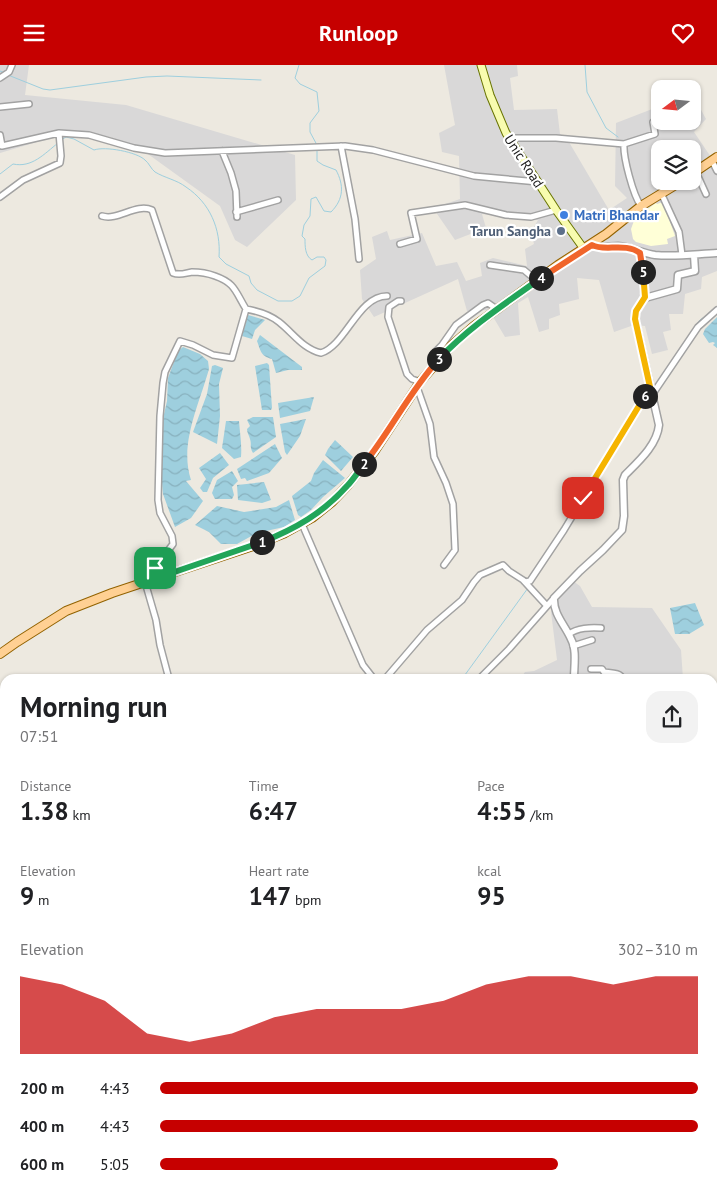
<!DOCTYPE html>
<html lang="en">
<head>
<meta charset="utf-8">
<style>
	body { margin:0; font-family:"PT Sans",sans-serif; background:#f2f2f2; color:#202124; height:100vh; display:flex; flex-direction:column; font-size:19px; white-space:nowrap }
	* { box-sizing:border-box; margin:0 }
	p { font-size:16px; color:#757577 }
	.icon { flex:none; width:28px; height:28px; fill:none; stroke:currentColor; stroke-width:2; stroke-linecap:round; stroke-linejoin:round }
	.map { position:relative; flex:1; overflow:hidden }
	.panel { position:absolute; left:0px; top:609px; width:718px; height:519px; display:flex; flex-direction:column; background:#fff; border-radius:15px 15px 0 0; box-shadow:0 1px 4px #0004 }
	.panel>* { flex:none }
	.needle { width:32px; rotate:254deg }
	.fabs { position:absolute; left:651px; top:15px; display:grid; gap:10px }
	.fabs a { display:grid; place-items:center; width:50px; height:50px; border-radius:10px; background:#fff; box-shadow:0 1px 4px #0004; font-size:25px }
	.pin { position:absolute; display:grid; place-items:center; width:42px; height:42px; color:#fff; margin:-21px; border-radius:10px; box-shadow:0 2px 8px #0006 }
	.km { position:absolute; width:25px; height:25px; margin:-12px; border-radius:50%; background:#222; color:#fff; font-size:14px; line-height:25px; text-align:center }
	.round { display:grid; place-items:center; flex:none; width:52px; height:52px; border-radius:15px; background:#f2f2f2 }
	.overview { display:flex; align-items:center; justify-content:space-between; height:85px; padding:0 20px }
	h1 { font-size:28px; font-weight:600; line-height:38px }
	.figures { display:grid; grid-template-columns:repeat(3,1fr); gap:8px; height:85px; padding:5px 20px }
	.figures div { display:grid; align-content:center }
	.figures b { font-size:25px; font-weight:600 }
	.figures small { font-size:14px; font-weight:400 }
	.figures p { font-size:14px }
	.chart { height:140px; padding:10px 20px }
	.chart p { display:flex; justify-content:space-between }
	.chart svg { width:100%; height:90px; margin-top:5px; fill:#c60000; opacity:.7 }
	ul { padding:0 20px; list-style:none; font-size:16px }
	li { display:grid; grid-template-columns:80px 60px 1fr; align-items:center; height:38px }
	li i { height:12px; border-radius:6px; background:#c60000 }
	header { display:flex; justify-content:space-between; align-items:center; height:65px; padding:0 20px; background:#c60000; color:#fff; font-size:22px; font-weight:600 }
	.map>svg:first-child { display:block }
</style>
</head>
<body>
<header><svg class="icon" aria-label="menu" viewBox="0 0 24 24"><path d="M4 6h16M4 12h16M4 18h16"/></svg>Runloop<svg class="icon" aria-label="heart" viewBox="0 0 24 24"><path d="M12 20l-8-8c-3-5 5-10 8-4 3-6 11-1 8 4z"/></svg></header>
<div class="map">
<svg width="717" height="1127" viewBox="0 0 717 1127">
	<defs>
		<pattern id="water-waves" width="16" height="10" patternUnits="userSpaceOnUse" patternTransform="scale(1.25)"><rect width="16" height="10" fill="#9ecfde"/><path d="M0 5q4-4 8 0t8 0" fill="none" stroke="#88b1be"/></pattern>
	</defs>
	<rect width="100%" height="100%" fill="#ede9e0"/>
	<path fill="#d9d8d8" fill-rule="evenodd" d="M0 0H29L25 30 126 40 295 90 296 135 247 182 235 175 220 141 141 84 110 72 74 66 0 88Z
		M444 0H517L518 11 510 13 514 45 557 44 560 69 566 72 609 145 627 133 615 121 616 58 660 41V56H692L693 30 706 54 694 67 717 101V206L702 212 701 224 685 229 683 249H669L671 265 663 267 668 285 652 289 645 261 634 260 614 267 599 215 577 213 579 234 559 239 560 250 549 254V264L539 267 528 232 518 238 520 270 505 272 489 245 467 246 458 214 374 252 362 234 360 205 376 194 372 172 387 166 390 175 422 168 436 201 457 197 466 216 482 211 480 198 493 193 527 201 525 184 534 179 531 167 538 155 482 149 486 163 455 175 433 143 460 134 459 91 442 87 439 68 455 60ZM660 84H692V116H660Z
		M573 516 580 521 592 542 652 543 681 585 683 614H520L525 607 534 606 557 595 551 547 564 525Z
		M5 635V700H0V636Z"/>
	<path fill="#ffffd7" d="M663 137 675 171 667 174 668 179 651 181 636 177 633 174 631 164 635 153 656 138 657 139Z"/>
	<path fill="url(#water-waves)" d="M248 250 265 255 255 265 252 274 242 271Z
		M717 252V283L713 280 715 278 713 277 709 278 703 269 705 264Z
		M260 270 302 302V305H288L276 308 272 294C261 291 261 287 257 276Z
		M183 282 200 289 208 296 209 304C199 340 179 379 191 415L186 416 203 436 191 453 175 462 163 429 162 418 159 417 162 358 167 336 168 313 178 286Z
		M267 298 269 300 272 343 271 345H262L255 301Z
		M215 300 223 303 219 319 220 351 217 379 193 367 207 329 212 301Z
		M314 332 310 346 280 353 278 338Z
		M253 352H273L276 372 253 388C249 381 252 380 250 374 249 370 247 368 247 364L250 361 247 355Z
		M306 354 300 371 287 390 285 387 280 359Z
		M226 356H239C240 369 242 380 241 392L234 394 222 383Z
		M335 375 353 392 341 406 325 390 328 384Z
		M275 379 282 393 269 408 247 416 245 413 241 414 237 404Z
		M220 388 229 400 213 413 207 427H203L200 423 206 414 199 403Z
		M323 395 345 413 323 432 311 445 301 452 298 450 292 431 311 416 314 408Z
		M232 406 238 416 232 422 234 430 232 434H215L212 428 217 415Z
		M264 417 271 435 262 438 238 435 237 420Z
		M289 435 295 455 284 462 257 468 237 479H221L209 467 195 460 217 441 244 447 276 442Z
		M695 538 704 560 689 569H675L670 543Z
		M0 813 5 815V855L0 853Z
		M712 906H717V943H713Z"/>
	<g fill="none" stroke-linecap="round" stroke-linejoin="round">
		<path stroke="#9ecfde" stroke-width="1" d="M299 0 295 13 300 19 317 27 319 46 310 58V67L317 80
			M585 0 587 27 606 63 618 72
			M0 6 5 8
			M8 10 43 24 50 25 146 12 167 11 261 15
			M61 75 66 72 74 74 94 85C105 81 137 87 145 95 149 98 151 104 155 107 165 113 177 115 186 122 210 138 221 164 219 192L226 199 249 211 251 218 257 225 278 236H292L300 231 309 213 325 201 326 195 324 192H317L312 195C305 191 305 181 305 174L302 171 304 160 310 151 311 134 316 132 324 146 331 147C344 134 344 120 336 105L323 100 317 96V84
			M0 109 13 99C32 103 44 89 58 78
			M696 260 700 255 710 248
			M654 323 694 263
			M606 400 649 331
			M530 520 553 486
			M462 614 528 523
			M712 709 717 707
			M562 1122 568 1127"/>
		<g stroke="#a2a2a2" stroke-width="8">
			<path id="minor" d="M0 13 9 7 12 0
				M0 42 29 39
				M0 70 2 81 59 68 89 70 134 83 165 88 345 81 373 85 474 111 538 117
				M509 73H556L624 79 655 69 653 57 660 53
				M624 79C623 92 633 130 641 141
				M341 81 355 154 359 194
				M222 86 231 108 236 126 237 152
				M712 96 717 106
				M696 107 706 129
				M662 130 679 167 682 190
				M0 132 23 115 60 98 61 91 59 68
				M236 147 278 135
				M102 151C118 156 136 138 152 145L173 208C180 211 185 208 192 207 200 207 207 208 215 211 235 218 235 226 246 244 257 246 270 250 279 257 293 268 303 284 321 288 346 280 358 231 387 231
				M400 179 417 174 411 148 465 140 506 150 531 152 556 145
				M490 200 524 205 537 216
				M401 236H398L389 242 388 252 407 309 412 314 420 317
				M440 293 434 288 442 280 456 260 483 240 488 238 498 245
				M417 322 430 359 434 392 446 418 453 439 455 485 444 500
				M652 330 698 262 717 245
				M302 459 363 600 374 614
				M151 515 155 503 173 479 172 471 160 448 158 435 160 351 163 318 165 307 180 276 193 280 213 290 232 293 246 244
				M145 517 156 555 160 580 169 614
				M525 517 530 516 564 465 650 322
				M569 569C577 563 591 562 601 563
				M573 581 592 575
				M591 604H602L604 607C611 608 620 607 623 614
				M385 614 427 565 462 535 474 517 480 510 503 500 509 506 523 515 547 541
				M479 614 509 584 554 533
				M0 638 5 661
				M0 1060 5 1062
				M575 1122 581 1127
				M599 1122V1127
				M31 1127 35 1122"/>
		</g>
		<g stroke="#a2a2a2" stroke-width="9">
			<path id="tertiary" d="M591 180C600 184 609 181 618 181 631 182 642 188 655 190 676 192 696 189 717 188
				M645 233 677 224 678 210 695 206 694 190
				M574 614C574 601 577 585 571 574 565 560 553 549 554 533L580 506 603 485 622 465 624 451 623 415 625 410C639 396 657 380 659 360L635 254 636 246 645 233 640 187
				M0 860 5 862"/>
		</g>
		<g stroke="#687400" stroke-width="9">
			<path id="secondary" d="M481 0 490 30 506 68 556 145 584 184"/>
		</g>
		<g stroke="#926200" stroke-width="10">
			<path id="primary" d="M692 109 717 92
				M0 589 17 577 66 546 112 528 250 482 285 468 312 453 332 437 348 420 374 387 420 317 451 281 474 261 558 200 606 169 641 141 682 116"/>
		</g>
		<g stroke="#dd1c5e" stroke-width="11">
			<path id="trunk" d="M0 776 5 778
				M712 872H717
				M712 881 717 880"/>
		</g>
		<use href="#minor" stroke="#fff" stroke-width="5"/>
		<use href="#tertiary" stroke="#fff" stroke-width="6"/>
		<use href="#secondary" stroke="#f8fcaf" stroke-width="7"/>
		<use href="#primary" stroke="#ffd093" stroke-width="8"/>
		<use href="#trunk" stroke="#f4aa94" stroke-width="9"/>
	</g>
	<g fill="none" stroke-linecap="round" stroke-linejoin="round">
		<g stroke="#fff" stroke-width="10">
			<path id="split-1" d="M155 503 151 515 262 477"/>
		</g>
		<g stroke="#fff" stroke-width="10">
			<path id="split-2" d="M262 477C295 464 323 448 347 421 353 415 358 407 364 399"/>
		</g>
		<g stroke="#fff" stroke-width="10">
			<path id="split-3" d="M364 399C391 365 410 326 439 294"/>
		</g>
		<g stroke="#fff" stroke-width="10">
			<path id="split-4" d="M439 294C469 262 506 238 541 213"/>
		</g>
		<g stroke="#fff" stroke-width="10">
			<path id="split-5" d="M541 213 592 180C604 187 625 177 640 188L643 207"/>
		</g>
		<g stroke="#fff" stroke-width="10">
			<path id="split-6" d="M643 207 645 232 636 246 635 254 650 322 645 331"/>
		</g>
		<g stroke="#fff" stroke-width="10">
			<path id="split-7" d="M583 433 645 331"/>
		</g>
		<use href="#split-1" stroke="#22a559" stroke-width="6"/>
		<use href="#split-2" stroke="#22a559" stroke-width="6"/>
		<use href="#split-3" stroke="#f0652b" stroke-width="6"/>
		<use href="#split-4" stroke="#22a559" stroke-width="6"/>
		<use href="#split-5" stroke="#f0652b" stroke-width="6"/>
		<use href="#split-6" stroke="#f5b400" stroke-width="6"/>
		<use href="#split-7" stroke="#f5b400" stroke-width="6"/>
	</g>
	<circle fill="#3f7fe0" stroke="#fff" stroke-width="2" cx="564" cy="150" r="5"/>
	<circle fill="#5c6f8a" stroke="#fff" stroke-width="2" cx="561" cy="166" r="5"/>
	<g text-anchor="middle" stroke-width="4.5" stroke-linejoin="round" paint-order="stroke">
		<g font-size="14" fill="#1b1b1b" stroke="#fff">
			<text transform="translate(524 96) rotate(57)" y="5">Unic Road</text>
		</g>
		<g font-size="14" font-weight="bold" fill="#366cbe" stroke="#fff" text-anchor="start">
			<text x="574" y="155">Matri Bhandar</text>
		</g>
		<g font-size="14" font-weight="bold" fill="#4e5e75" stroke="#fff" text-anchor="end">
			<text x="551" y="171">Tarun Sangha</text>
		</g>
	</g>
</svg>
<div class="fabs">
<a><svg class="needle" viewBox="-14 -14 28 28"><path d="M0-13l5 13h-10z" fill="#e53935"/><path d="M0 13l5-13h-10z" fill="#757577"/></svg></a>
<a><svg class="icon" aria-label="layers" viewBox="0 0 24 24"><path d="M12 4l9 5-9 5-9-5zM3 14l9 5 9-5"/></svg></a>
</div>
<div class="pin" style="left:155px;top:503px;background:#1e9e55"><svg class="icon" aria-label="arrive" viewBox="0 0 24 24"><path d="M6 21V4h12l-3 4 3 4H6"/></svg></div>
<div class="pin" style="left:583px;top:433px;background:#d93025"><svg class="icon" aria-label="check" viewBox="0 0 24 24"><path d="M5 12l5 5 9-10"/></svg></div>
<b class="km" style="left:262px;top:477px">1</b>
<b class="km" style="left:364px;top:399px">2</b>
<b class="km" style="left:439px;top:294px">3</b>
<b class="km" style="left:541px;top:213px">4</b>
<b class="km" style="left:643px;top:207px">5</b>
<b class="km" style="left:645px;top:331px">6</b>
<section class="panel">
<div class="overview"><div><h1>Morning run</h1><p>07:51</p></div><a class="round"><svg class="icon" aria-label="share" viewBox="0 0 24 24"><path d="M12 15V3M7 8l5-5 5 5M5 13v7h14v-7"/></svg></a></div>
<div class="figures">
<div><p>Distance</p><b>1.38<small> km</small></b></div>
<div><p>Time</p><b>6:47</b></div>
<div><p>Pace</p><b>4:55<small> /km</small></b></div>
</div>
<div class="figures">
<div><p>Elevation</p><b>9<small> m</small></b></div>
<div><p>Heart rate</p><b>147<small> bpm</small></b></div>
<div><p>kcal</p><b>95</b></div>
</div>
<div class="chart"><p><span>Elevation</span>302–310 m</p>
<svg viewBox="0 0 160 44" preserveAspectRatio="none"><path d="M0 44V6L10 10L20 18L30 34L40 38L50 34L60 26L70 22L80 22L90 22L100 18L110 10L120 6L130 6L140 10L150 6L160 6V44z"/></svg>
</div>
<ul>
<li><b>200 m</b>4:43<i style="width:100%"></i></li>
<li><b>400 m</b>4:43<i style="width:100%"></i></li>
<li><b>600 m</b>5:05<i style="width:74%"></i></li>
</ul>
</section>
</div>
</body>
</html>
